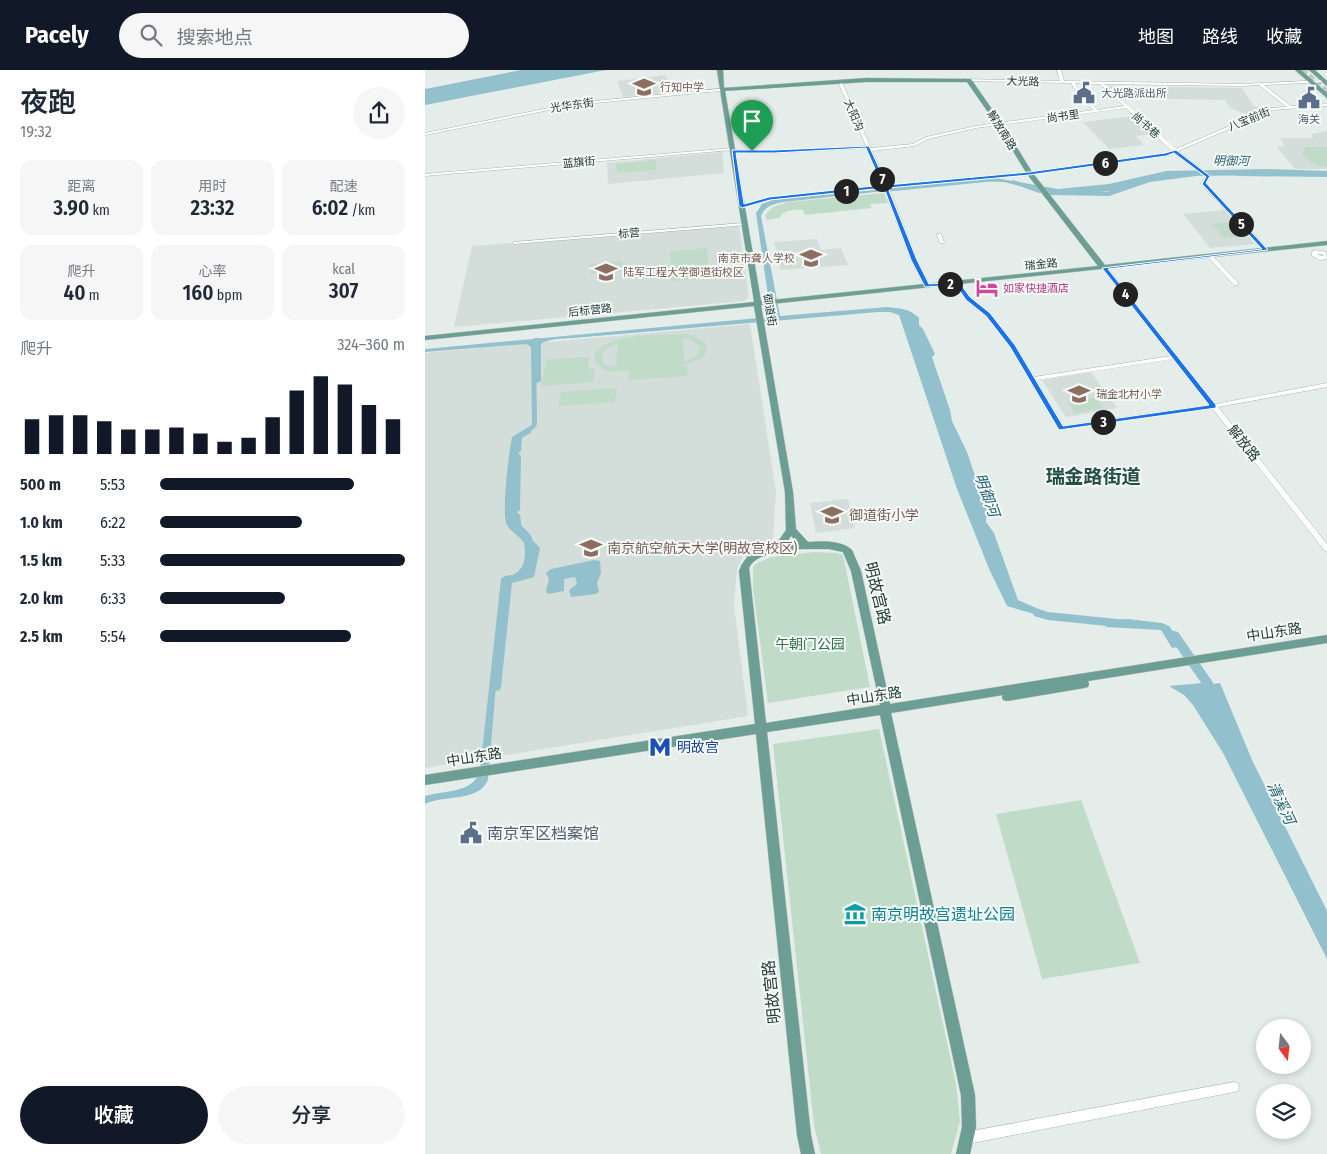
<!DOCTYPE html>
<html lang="zh">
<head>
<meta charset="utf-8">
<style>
	body { margin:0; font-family:"Fira Sans Condensed","Noto Sans SC",sans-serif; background:#f6f6f7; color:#1f2937; height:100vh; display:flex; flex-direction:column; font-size:19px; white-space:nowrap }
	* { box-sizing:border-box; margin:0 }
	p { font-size:16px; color:#747a83 }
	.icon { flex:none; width:28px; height:28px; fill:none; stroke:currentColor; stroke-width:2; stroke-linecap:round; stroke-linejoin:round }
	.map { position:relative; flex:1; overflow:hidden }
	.side { display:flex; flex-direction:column; background:#fff; width:425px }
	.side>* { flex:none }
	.needle { width:32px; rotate:165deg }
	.buttons { position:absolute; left:831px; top:949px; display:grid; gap:10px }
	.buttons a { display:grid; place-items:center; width:55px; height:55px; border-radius:50%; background:#fff; box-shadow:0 2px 8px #0003; font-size:25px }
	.pin { position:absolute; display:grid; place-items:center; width:42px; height:42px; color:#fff; margin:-51px -21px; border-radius:50% 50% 50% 0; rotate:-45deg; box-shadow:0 0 5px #0007 }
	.pin .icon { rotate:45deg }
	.km { position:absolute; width:25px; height:25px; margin:-12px; border-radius:50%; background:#222; color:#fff; font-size:14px; line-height:25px; text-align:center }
	.round { display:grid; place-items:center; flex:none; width:52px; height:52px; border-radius:26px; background:#f6f6f7 }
	.head { display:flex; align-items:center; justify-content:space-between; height:85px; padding:0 20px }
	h1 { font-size:28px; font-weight:600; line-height:38px }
	.figures { display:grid; grid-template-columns:repeat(3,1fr); gap:8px; height:85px; padding:5px 20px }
	.figures div { display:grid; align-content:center; border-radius:12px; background:#f6f6f7; text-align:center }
	.figures b { font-size:21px; font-weight:600 }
	.figures small { font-size:14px; font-weight:400 }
	.figures p { font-size:14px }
	.chart { height:140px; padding:10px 20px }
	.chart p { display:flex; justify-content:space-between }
	.chart svg { width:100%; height:90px; margin-top:5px; stroke:#111827; stroke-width:6 }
	.action { display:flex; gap:10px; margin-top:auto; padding:10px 20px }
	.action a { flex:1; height:58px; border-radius:30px; background:#111827; color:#fff; font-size:20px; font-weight:600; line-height:58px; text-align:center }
	.action a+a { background:#f6f6f7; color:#1f2937 }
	ul { padding:0 20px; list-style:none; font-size:16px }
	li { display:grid; grid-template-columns:80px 60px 1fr; align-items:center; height:38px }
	li i { height:12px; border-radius:6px; background:#111827 }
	header { display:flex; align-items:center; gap:30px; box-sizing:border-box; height:70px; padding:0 25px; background:#111827; color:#fff }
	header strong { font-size:24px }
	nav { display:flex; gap:28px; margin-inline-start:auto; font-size:18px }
	.search { width:350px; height:45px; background:#f6f6f7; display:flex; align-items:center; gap:12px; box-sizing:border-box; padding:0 18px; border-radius:28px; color:#747a83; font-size:19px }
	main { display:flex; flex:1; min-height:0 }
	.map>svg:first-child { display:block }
</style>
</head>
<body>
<header>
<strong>Pacely</strong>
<div class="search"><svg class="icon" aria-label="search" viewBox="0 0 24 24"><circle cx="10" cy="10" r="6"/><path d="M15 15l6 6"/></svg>搜索地点</div>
<nav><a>地图</a><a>路线</a><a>收藏</a></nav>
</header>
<main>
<section class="side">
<div class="head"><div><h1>夜跑</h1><p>19:32</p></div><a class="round"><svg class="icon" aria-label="share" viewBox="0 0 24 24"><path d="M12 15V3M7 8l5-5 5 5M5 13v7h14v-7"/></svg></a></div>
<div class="figures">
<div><p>距离</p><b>3.90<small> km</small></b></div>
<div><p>用时</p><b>23:32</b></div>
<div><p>配速</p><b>6:02<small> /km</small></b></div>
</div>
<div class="figures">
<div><p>爬升</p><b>40<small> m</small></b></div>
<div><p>心率</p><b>160<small> bpm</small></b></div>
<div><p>kcal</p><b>307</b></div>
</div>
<div class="chart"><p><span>爬升</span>324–360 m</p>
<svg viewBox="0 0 160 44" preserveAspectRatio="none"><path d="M5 44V27M15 44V25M25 44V25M35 44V28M45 44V32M55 44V32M65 44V31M75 44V34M85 44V38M95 44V36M105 44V26M115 44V13M125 44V6M135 44V10M145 44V20M155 44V27"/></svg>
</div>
<ul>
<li><b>500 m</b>5:53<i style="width:79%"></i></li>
<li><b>1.0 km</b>6:22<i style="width:58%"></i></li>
<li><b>1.5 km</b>5:33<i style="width:100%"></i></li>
<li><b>2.0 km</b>6:33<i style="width:51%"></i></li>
<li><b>2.5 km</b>5:54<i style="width:78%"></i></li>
</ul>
<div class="action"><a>收藏</a><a>分享</a></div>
</section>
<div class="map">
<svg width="902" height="1084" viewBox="0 0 902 1084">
	<rect width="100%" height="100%" fill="#e5edea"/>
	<path fill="#d3ddd9" d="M241 5 246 22 198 27 192 11Z
		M682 16 817 18 828 35 839 40 826 46 805 38 800 30 694 28Z
		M708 46 726 64 711 66 719 75 684 79 658 52Z
		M902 61V99H870L852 77 860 76 855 68H888L886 64Z
		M297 82 299 103 183 114 182 93Z
		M799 140 830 174 785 178 758 144Z
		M314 155 324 227 319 231 29 257 47 176Z
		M392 169 396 180 416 178 423 195 356 200 349 172Z
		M325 254 351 422 348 469 317 488 312 499 309 536 323 646 0 698V283Z
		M666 302 692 338 641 347 617 310Z
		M423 429 430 458 391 463 385 433Z"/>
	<path fill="#c0dcc9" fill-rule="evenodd" d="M878 77H902V97C893 97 882 92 877 84L880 80Z
		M231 90V100L192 103 191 94Z
		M459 123 463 133 445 134 447 138 380 145 378 140C370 139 358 140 354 148L342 150 340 145 348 137 363 132Z
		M804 152 816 166 799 168 787 154Z
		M282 178 285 208 247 211 245 181Z
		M198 191V201L165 204V194Z
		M261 264 273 268 280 273 282 281 277 288 255 296H263L262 306 204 310V300L184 302 171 294 169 287C180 261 236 266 261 264ZM258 268 268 271 275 278 270 287 259 292ZM193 273 191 297 181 295 177 291V282Z
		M164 287 163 299 170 298 168 312 116 316 121 290Z
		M192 318 190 332 133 336 136 322Z
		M671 327 678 338 650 343 643 331Z
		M389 482 412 483 418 485 445 617 343 633 328 518V497L332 493 346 487Z
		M454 659 531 1014 535 1051 526 1084H396L389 1055 348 674Z
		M656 730 715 893 617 909 571 744Z"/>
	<path fill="#92c1cd" d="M96 0H181L0 35V19Z
		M842 99 902 101V105L746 106 730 108 690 121 658 123H633L611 120 579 112 552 111 358 132C348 134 340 136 336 146L355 246 462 237C474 238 486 239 494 248V255L498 259 510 284 507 287 525 340 527 351 542 382 562 441 561 452 569 463 593 530 625 544 623 548 582 536 565 501 532 419 474 245 465 242H453L148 268C135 269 120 268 111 278L112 354 110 358 92 370C90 393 84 419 88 441 90 453 100 457 106 466 111 474 108 496 101 503 96 507 88 509 83 511L82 514 76 557 63 710C52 733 21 724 0 734V726C19 720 49 724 55 700L76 509C80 505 82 506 87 505 101 500 101 484 99 472 94 466 86 462 82 455 76 444 84 382 87 367L107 355 106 277 102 274 0 282V279L344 247 345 239 331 143 337 134 348 130 565 107 633 119 684 114 741 101Z
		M169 490 175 491 176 503 172 513 174 522 171 524 146 527 144 520 152 514 150 507 139 509V521L123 524 121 521 124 509 121 503 126 499Z
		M703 549 737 553 744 556 759 576 747 578 736 560 681 557 679 550Z
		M777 613 781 615 795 613 827 690 902 841V889L798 683 768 635 759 625 744 616Z"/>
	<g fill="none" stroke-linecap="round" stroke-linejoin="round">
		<path fill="#92c1cd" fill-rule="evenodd" d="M769 103 771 104V106L725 112 684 126 623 125 620 123 623 121 683 122 724 108Z
			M811 103H902V107L813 106 811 105Z
			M569 108 571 109V111L459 122 456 120 459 118Z
			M588 110 618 121 619 122 614 123 586 113 585 112Z
			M109 268H115L116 270V311L112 313 108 311Z
			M103 359 107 362 97 368 96 381 93 383 96 386 95 440 92 442 95 445 97 459 115 478 109 507 87 513 76 617 75 620 71 621 67 620 66 617 77 511 79 508 102 502 105 479 88 460 85 445 88 442 85 440 88 386 91 383 88 381 89 367Z
			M613 539 623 542 692 549 696 550 697 553 696 556 692 557 623 550 609 546 608 543 609 540Z
			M749 561 753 562 787 611 794 626 793 629 789 630 785 629 779 617 745 568 744 565 745 562Z"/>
		<path stroke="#bfcac6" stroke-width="6" stroke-dasharray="6 3" stroke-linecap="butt" d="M877 0 902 22"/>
		<g stroke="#a8b5b1" stroke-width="1">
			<path id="minor" d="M632 0H636L639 11 817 14 900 10 899 12 839 15 866 36 902 34V36L848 40 753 81 785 106V107L780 113 843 179V181H839L776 114V113L780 107 750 83 741 86 604 104 464 118 492 190 505 216 502 218 499 216 486 190 459 119 344 130 317 137 315 136 344 128 458 116 442 78 349 83 309 82 307 80 0 106V104L308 78 310 80 349 81 441 76 413 12 415 11 417 12 446 78 488 74 501 67 551 56 669 40 653 25 646 13 538 11 536 10 538 9 635 11ZM650 13 675 14 699 36 673 40 656 23ZM679 14 817 16 834 15 862 37 846 38 751 79ZM701 38 747 81 740 84 604 102 463 116 447 81 489 76 503 69 551 58Z
				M304 18 305 20 149 35 0 65V63L149 33Z
				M319 153 321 154V155L89 174 87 173 89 172Z
				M512 164H516L519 172V173H515L512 165Z
				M890 180 901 182 902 189 895 190 887 186V182ZM892 184H897L899 186H896Z
				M783 185H787L813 213V215H809L783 187Z
				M675 190 677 191 790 334 902 313V317L793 337 902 474V482L900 481 787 338 634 359 586 277 561 246 541 229 529 213 534 212 545 227 565 244 590 275 609 307 746 286 673 193 672 192ZM748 289 785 335 638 356 611 310Z
				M809 1012 813 1013 814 1017 813 1021 809 1022 542 1074 538 1072 536 1068 538 1064 542 1062Z"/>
		</g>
		<g stroke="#c2c9c7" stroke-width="1">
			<path id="major" d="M292 0H298L299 18 441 8 546 9 578 55 607 102 680 195 902 171V175L336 235 368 422 371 459 383 472C396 471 417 470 427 480L436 501 465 634 902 565V573L663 611 664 614 663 617 659 618 582 631 578 630 577 627 578 625 466 643 550 1025 551 1057 545 1084H531L537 1057 536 1025 455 645 342 662 386 1065 390 1084H376L372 1065 331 664 0 715V705L330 654 314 501 317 494 323 486 335 480 350 476 361 460 360 422 329 236 0 270V266L329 232ZM441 12H542L572 55 602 104 673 196 336 231 300 21ZM366 466 373 473 361 474ZM377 479H404L418 482 426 501 455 635 341 653 324 498C331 482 361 481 377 479Z
				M870 0H876L902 23V28Z
				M884 0H890L902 11V16Z"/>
		</g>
		<use href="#minor" fill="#fff" fill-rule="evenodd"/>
		<use href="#major" fill="#6d9e94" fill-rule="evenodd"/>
	</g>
	<path fill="#1a73e8" stroke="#fff" fill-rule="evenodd" d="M444 76 462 115 604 102 740 83 751 80 785 106 781 113 843 180 683 199 791 335V338L634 360 585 277 561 246 541 230 531 215 500 217 486 190 459 118 345 130 317 138 314 136 307 80H349ZM441 78 457 115 344 127 319 134 311 83H349ZM749 83 781 107 777 114 837 179 677 198 784 335 638 356 590 275 565 243 545 227 534 212 504 214 492 190 463 118 604 105 741 86Z"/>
	<defs>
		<g id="school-bare" transform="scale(1.725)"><path d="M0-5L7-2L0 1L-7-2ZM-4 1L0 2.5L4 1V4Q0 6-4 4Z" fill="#8d6e63" stroke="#f5f9f7" stroke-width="2.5" paint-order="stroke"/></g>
		<g id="civic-bare" transform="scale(1.725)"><path d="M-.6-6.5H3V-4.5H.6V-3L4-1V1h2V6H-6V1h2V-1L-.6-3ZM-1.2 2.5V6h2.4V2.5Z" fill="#5c6f8a" stroke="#f5f9f7" stroke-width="2.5" paint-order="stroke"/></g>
		<g id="university-bare" transform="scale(1.725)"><path d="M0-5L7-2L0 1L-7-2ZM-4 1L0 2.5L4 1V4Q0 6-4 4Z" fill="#8d6e63" stroke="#f5f9f7" stroke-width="2.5" paint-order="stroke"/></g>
		<g id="hotel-bare" transform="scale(1.725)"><path d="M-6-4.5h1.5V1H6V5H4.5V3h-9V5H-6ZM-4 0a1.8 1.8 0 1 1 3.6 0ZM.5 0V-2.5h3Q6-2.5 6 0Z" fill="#d1479c" stroke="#f5f9f7" stroke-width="2.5" paint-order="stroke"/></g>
		<g id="metro-bare" transform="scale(1.725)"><path d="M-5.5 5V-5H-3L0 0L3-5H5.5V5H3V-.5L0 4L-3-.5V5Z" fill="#1a4fb4" stroke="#f5f9f7" stroke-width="2.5" paint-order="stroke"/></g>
		<g id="museum-bare" transform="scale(1.725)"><path d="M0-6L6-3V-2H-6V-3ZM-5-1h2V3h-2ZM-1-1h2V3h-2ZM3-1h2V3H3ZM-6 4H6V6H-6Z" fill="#0f9aa8" stroke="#f5f9f7" stroke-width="2.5" paint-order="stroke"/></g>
	</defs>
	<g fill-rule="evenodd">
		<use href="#school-bare" x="219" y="17"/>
		<use href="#civic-bare" x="659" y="23"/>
		<use href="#civic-bare" x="884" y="28"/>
		<use href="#school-bare" x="386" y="188"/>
		<use href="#university-bare" x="181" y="202"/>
		<use href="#hotel-bare" x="562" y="218"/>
		<use href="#school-bare" x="654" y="324"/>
		<use href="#school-bare" x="407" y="445"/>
		<use href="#university-bare" x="166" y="478"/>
		<use href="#metro-bare" x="235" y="677"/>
		<use href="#civic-bare" x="46" y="763"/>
		<use href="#museum-bare" x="430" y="844"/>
	</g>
	<g text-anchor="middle" stroke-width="4" stroke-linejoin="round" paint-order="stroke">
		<g font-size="11" fill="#253d38" stroke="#f5f9f7">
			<text transform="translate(598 11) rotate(2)" y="4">大光路</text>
			<text transform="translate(147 35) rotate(-8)" y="4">光华东街</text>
			<text transform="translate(429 45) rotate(67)" y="4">大阳沟</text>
			<text transform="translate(638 46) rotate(-8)" y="4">尚书里</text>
			<text transform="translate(824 49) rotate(-22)" y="4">八宝前街</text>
			<text transform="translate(721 55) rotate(42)" y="4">尚书巷</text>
			<text transform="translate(577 60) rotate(58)" y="4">解放南路</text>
			<text transform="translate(154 92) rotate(-5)" y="4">蓝旗街</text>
			<text transform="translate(204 163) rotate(-5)" y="4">标营</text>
			<text transform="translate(616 194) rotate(-6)" y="4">瑞金路</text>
			<text transform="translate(165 240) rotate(-6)" y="4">后标营路</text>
			<text transform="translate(345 240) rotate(81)" y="4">御道街</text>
		</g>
		<g font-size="11" fill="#785e54" stroke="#f5f9f7" text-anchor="start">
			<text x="235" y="21">行知中学</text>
			<text x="370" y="192" text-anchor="end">南京市聋人学校</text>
			<text x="198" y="206">陆军工程大学御道街校区</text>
			<text x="671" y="328">瑞金北村小学</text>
		</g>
		<g font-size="11" fill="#4e5e75" stroke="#f5f9f7" text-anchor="start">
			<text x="676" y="27">大光路派出所</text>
			<text x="884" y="53" text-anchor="middle">海关</text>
		</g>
		<g font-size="11" fill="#b23c85" stroke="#f5f9f7" text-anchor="start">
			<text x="578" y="222">如家快捷酒店</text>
		</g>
		<g font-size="12" font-style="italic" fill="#246374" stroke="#f5f9f7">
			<text transform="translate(806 91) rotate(1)" y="4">明御河</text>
		</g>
		<g font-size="14" fill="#253d38" stroke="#f5f9f7">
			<text transform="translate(819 373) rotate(51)" y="5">解放路</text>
			<text transform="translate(849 562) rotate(-9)" y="5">中山东路</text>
			<text transform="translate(449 626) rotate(-9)" y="5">中山东路</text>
			<text transform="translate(49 687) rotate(-9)" y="5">中山东路</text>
		</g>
		<g font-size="14" fill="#785e54" stroke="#f5f9f7" text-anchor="start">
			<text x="424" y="450">御道街小学</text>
			<text x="182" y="483">南京航空航天大学(明故宫校区)</text>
		</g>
		<g font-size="14" fill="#33714e" stroke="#f5f9f7">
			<text x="385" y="579">午朝门公园</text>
		</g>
		<g font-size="14" fill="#164399" stroke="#f5f9f7" text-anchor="start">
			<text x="252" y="682">明故宫</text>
		</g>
		<g font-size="15" font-style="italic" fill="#246374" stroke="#f5f9f7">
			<text transform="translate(562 425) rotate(70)" y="5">明御河</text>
			<text transform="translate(856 733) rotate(65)" y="5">清溪河</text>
		</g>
		<g font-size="16" fill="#253d38" stroke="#f5f9f7">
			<text transform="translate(453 523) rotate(76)" y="6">明故宫路</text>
			<text transform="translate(346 922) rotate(-96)" y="6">明故宫路</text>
		</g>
		<g font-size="16" fill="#4e5e75" stroke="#f5f9f7" text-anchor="start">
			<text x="62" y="769">南京军区档案馆</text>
		</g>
		<g font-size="16" fill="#0d838f" stroke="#f5f9f7" text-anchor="start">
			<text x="446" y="850">南京明故宫遗址公园</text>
		</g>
		<g font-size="19" font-weight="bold" fill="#234e46" stroke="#f5f9f7">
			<text x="668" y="413">瑞金路街道</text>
		</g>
	</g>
</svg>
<div class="buttons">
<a><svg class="needle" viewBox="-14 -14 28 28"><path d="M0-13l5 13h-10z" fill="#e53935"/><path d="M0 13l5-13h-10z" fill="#747a83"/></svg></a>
<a><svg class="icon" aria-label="layers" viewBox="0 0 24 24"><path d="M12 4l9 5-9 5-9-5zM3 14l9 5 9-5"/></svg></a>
</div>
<div class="pin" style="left:327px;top:81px;background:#1e9e55"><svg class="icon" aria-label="arrive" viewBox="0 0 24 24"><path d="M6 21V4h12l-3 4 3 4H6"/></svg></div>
<b class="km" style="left:421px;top:121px">1</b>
<b class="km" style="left:525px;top:214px">2</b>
<b class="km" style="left:678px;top:352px">3</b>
<b class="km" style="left:700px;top:224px">4</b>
<b class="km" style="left:816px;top:154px">5</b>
<b class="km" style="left:680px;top:93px">6</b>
<b class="km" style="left:457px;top:109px">7</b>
</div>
</main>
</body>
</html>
